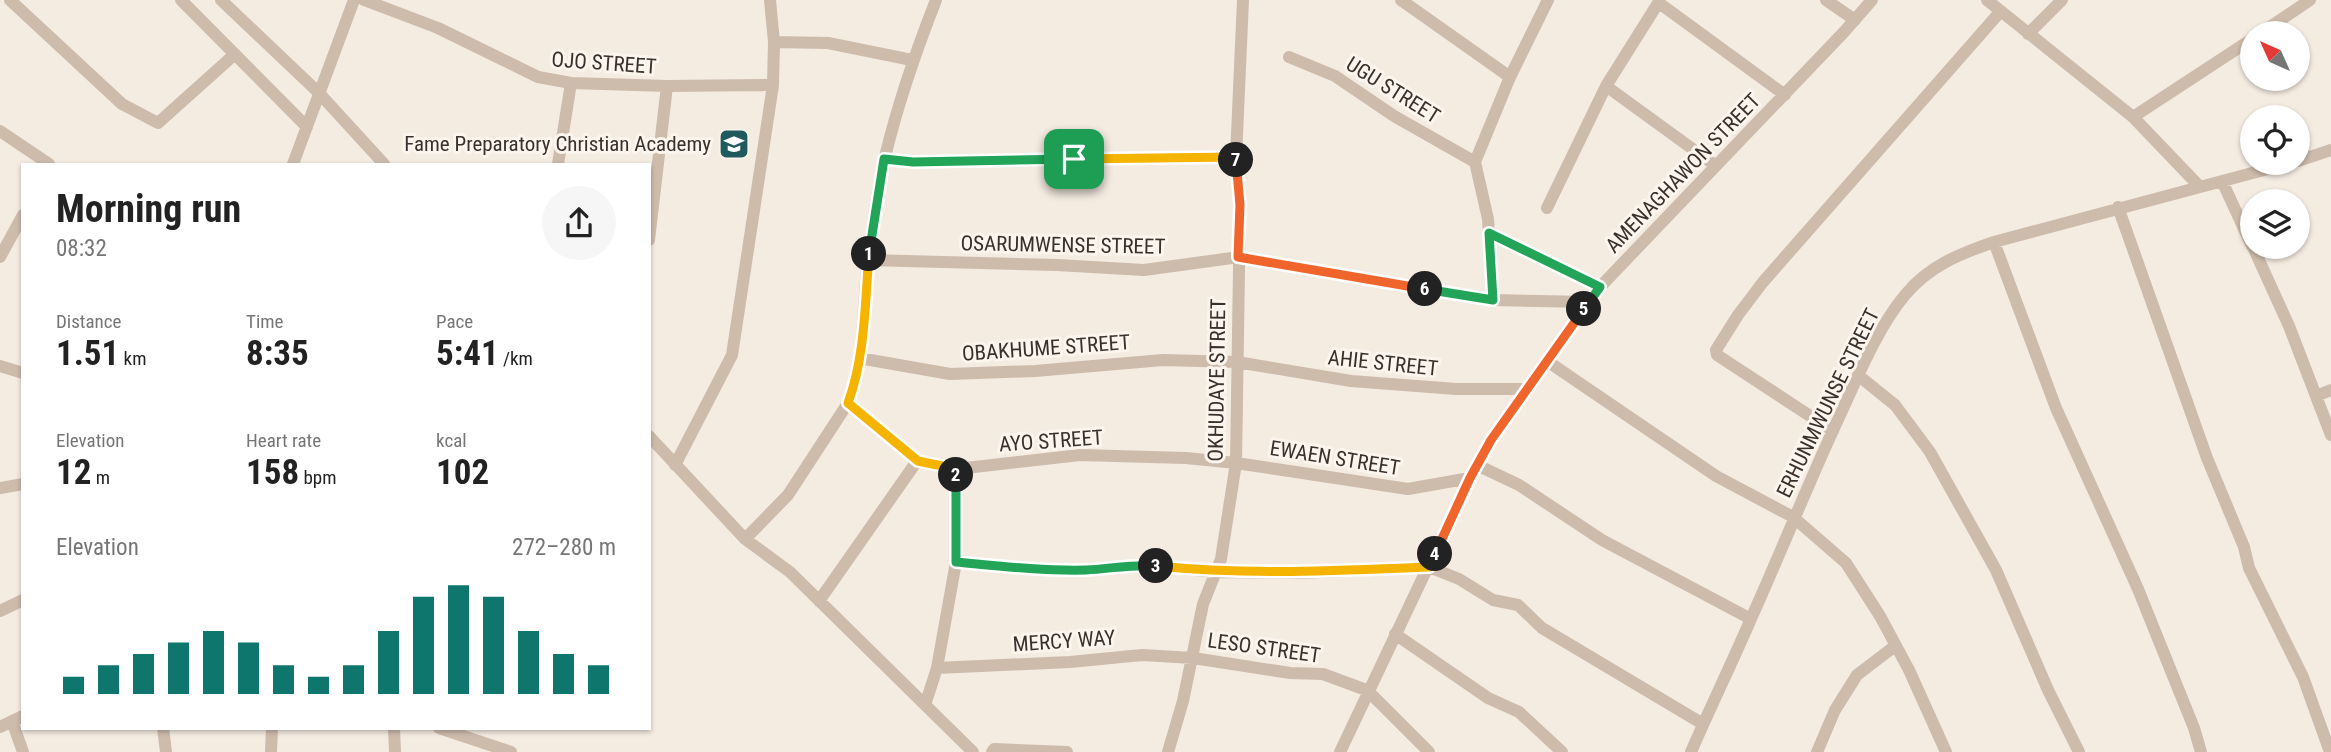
<!DOCTYPE html>
<html lang="en">
<head>
<meta charset="utf-8">
<style>
	body { margin:0; font-family:"Roboto Condensed",sans-serif; background:#f6f6f6; color:#222; height:100vh; display:flex; flex-direction:column; font-size:26px; white-space:nowrap }
	* { box-sizing:border-box; margin:0 }
	p { font-size:23px; color:#767676 }
	.icon { flex:none; width:38px; height:38px; fill:none; stroke:currentColor; stroke-width:2; stroke-linecap:round; stroke-linejoin:round }
	.map { position:relative; flex:1; overflow:hidden }
	.drawer { position:absolute; left:21px; top:163px; width:630px; height:567px; display:flex; flex-direction:column; background:#fff; border-radius:0px; box-shadow:0 2px 5px #0004 }
	.drawer>* { flex:none }
	.needle { width:46px; rotate:315deg }
	.fabs { position:absolute; left:2240px; top:21px; display:grid; gap:14px }
	.fabs a { display:grid; place-items:center; width:70px; height:70px; border-radius:50%; background:#fff; box-shadow:0 2px 5px #0004; font-size:35px }
	.pin { position:absolute; display:grid; place-items:center; width:60px; height:60px; color:#fff; margin:-30px; border-radius:14px; box-shadow:0 4px 10px #0006 }
	.km { position:absolute; width:35px; height:35px; margin:-18px; border-radius:50%; background:#222; color:#fff; font-size:19px; line-height:35px; text-align:center }
	.round { display:grid; place-items:center; flex:none; width:74px; height:74px; border-radius:37px; background:#f6f6f6 }
	.headline { display:flex; align-items:center; justify-content:space-between; height:119px; padding:0 35px }
	h1 { font-size:38px; font-weight:700; line-height:52px }
	.metrics { display:grid; grid-template-columns:repeat(3,1fr); gap:10px; height:119px; padding:7px 35px }
	.metrics div { display:grid; align-content:center }
	.metrics b { font-size:35px; font-weight:700 }
	.metrics small { font-size:19px; font-weight:400 }
	.metrics p { font-size:19px }
	.chart { height:196px; padding:14px 35px }
	.chart p { display:flex; justify-content:space-between }
	.chart svg { width:100%; height:126px; margin-top:7px; stroke:#0f766e; stroke-width:6 }
	.map>svg:first-child { display:block }
</style>
</head>
<body>
<div class="map">
<svg width="2331" height="752" viewBox="0 0 2331 752">
	<rect width="100%" height="100%" fill="#f4ebe1"/>
	<g fill="none" stroke-linecap="round" stroke-linejoin="round">
		<path stroke="#cdbbac" stroke-width="12" d="M10 0 122 104 158 123 235 54
			M181 0 307 127
			M221 0 319 93 384 164
			M364 0 438 28 538 77 571 83 667 86 773 85
			M1401 0 1510 77
			M1826 0 1855 20
			M1987 0 2133 117 2200 187
			M1659 3 1785 95
			M2261 33 2310 0
			M2028 34 2062 0
			M774 42 828 43 912 60
			M1289 57 1335 76 1394 116 1475 162
			M1606 86 1716 166
			M2133 117 2252 39
			M0 131 49 164
			M884 159 913 162 1236 157
			M2298 161 2331 150
			M293 164 354 0
			M558 164 571 83
			M2222 181 2252 246
			M2118 207 2207 458 2244 547 2249 568 2303 677 2330 752
			M1547 208 1606 86 1660 0
			M1489 233 1600 287
			M649 240 667 86
			M1994 242 2056 408 2138 589 2194 728 2201 752
			M2253 247 2289 326 2331 435
			M0 257 23 215
			M868 260 1057 265 1144 270 1239 257 1493 300 1589 302
			M1493 300 1488 219 1475 162 1510 77 1548 0
			M859 358 950 374 1035 371 1163 360 1237 362 1351 381 1456 389H1526
			M1547 361 1716 476 1793 517 1846 563 1880 616 1909 670 1946 752
			M0 366 23 373
			M1859 376 1895 405 1930 452 1996 570 2048 690 2079 752
			M2316 396 2331 390
			M848 403 917 461 957 469 1080 455 1186 458 1236 463 1408 489 1470 478
			M1833 431 1717 355 1716 350 1738 315 1763 282 2000 12
			M649 436 745 539 790 572 973 752
			M675 465 732 355 773 85 774 42 770 0
			M1477 465 1519 485 1602 540 1751 619
			M0 488 23 484
			M745 539 788 495 848 403C866 355 862 302 869 251 874 220 877 187 885 157 898 103 916 51 936 0
			M956 562 1026 569 1087 570 1144 565 1215 572 1300 573 1429 567 1459 579 1493 600 1518 605 1542 628 1703 724
			M819 601 917 461
			M0 611 23 600
			M1395 634 1488 698 1519 712 1562 752
			M937 668 1070 662 1142 655 1193 658 1290 673 1323 674 1369 691
			M1369 692 1429 752
			M925 705 937 668 956 562 957 469
			M12 721 23 752
			M0 727 23 716
			M163 728 166 752
			M394 728 395 752
			M439 728 511 752
			M271 752 272 728
			M992 752 994 749 1067 752
			M1168 752 1183 701 1203 604 1221 559 1236 463 1240 205 1236 157 1243 0
			M1340 752 1470 478 1491 440 1600 287 1844 32 1872 0
			M1691 752C1710 708 1731 665 1750 621 1779 557 1805 491 1835 426 1855 384 1875 331 1905 295 1929 266 1959 254 1994 242L2290 163
			M1817 752 1835 710 1857 675 1895 646"/>
	</g>
	<g fill="none" stroke-linecap="round" stroke-linejoin="round">
		<g stroke="#fff" stroke-width="14">
			<path id="split-1" d="M869 254 884 159 913 162 1074 159"/>
		</g>
		<g stroke="#fff" stroke-width="14">
			<path id="split-2" d="M869 254C865 304 865 357 848 403L918 461 957 469 956 475"/>
		</g>
		<g stroke="#fff" stroke-width="14">
			<path id="split-3" d="M956 475V562C999 566 1042 571 1086 570 1109 569 1132 564 1156 566"/>
		</g>
		<g stroke="#fff" stroke-width="14">
			<path id="split-4" d="M1156 566C1247 575 1337 571 1429 567L1435 554"/>
		</g>
		<g stroke="#fff" stroke-width="14">
			<path id="split-5" d="M1435 554 1470 478 1491 440 1584 309"/>
		</g>
		<g stroke="#fff" stroke-width="14">
			<path id="split-6" d="M1425 289 1493 300 1489 233 1600 287 1584 309"/>
		</g>
		<g stroke="#fff" stroke-width="14">
			<path id="split-7" d="M1236 160 1240 205 1238 257 1425 289"/>
		</g>
		<g stroke="#fff" stroke-width="14">
			<path id="split-8" d="M1074 159 1236 157V160"/>
		</g>
		<use href="#split-1" stroke="#22a559" stroke-width="9"/>
		<use href="#split-2" stroke="#f5b400" stroke-width="9"/>
		<use href="#split-3" stroke="#22a559" stroke-width="9"/>
		<use href="#split-4" stroke="#f5b400" stroke-width="9"/>
		<use href="#split-5" stroke="#f0652b" stroke-width="9"/>
		<use href="#split-6" stroke="#22a559" stroke-width="9"/>
		<use href="#split-7" stroke="#f0652b" stroke-width="9"/>
		<use href="#split-8" stroke="#f5b400" stroke-width="9"/>
	</g>
	<defs>
		<g id="school-square" transform="scale(1.575)"><rect x="-9" y="-9" width="18" height="18" rx="4" fill="#1f5a5e" stroke="#fbf5ee"/><path d="M0-5L7-2L0 1L-7-2ZM-4 1L0 2.5L4 1V4Q0 6-4 4Z" fill="#fff"/></g>
	</defs>
	<g fill-rule="evenodd">
		<use href="#school-square" x="734" y="144"/>
	</g>
	<g text-anchor="middle" stroke-width="6" stroke-linejoin="round" paint-order="stroke">
		<g font-size="21" fill="#3b302b" stroke="#fbf5ee">
			<text transform="translate(604 63) rotate(4)" y="7">OJO STREET</text>
			<text transform="translate(1393 90) rotate(32)" y="7">UGU STREET</text>
			<text transform="translate(1683 173) rotate(-46)" y="7">AMENAGHAWON STREET</text>
			<text transform="translate(1063 245) rotate(1)" y="7">OSARUMWENSE STREET</text>
			<text transform="translate(1046 348) rotate(-4)" y="7">OBAKHUME STREET</text>
			<text transform="translate(1383 363) rotate(6)" y="7">AHIE STREET</text>
			<text transform="translate(1217 380) rotate(-89)" y="7">OKHUDAYE STREET</text>
			<text transform="translate(1828 403) rotate(-64)" y="7">ERHUNMWUNSE STREET</text>
			<text transform="translate(1051 441) rotate(-4)" y="7">AYO STREET</text>
			<text transform="translate(1335 458) rotate(9)" y="7">EWAEN STREET</text>
			<text transform="translate(1064 641) rotate(-4)" y="7">MERCY WAY</text>
			<text transform="translate(1264 648) rotate(8)" y="7">LESO STREET</text>
		</g>
		<g font-size="21" fill="#3b302b" stroke="#fbf5ee" text-anchor="end">
			<text x="711" y="151">Fame Preparatory Christian Academy</text>
		</g>
	</g>
</svg>
<div class="fabs">
<a><svg class="needle" viewBox="-14 -14 28 28"><path d="M0-13l5 13h-10z" fill="#e53935"/><path d="M0 13l5-13h-10z" fill="#767676"/></svg></a>
<a><svg class="icon" aria-label="locate" viewBox="0 0 24 24"><circle cx="12" cy="12" r="6"/><path d="M12 2v4M12 18v4M2 12h4M18 12h4"/></svg></a>
<a><svg class="icon" aria-label="layers" viewBox="0 0 24 24"><path d="M12 4l9 5-9 5-9-5zM3 14l9 5 9-5"/></svg></a>
</div>
<div class="pin" style="left:1074px;top:159px;background:#1e9e55"><svg class="icon" aria-label="arrive" viewBox="0 0 24 24"><path d="M6 21V4h12l-3 4 3 4H6"/></svg></div>
<b class="km" style="left:869px;top:254px">1</b>
<b class="km" style="left:956px;top:475px">2</b>
<b class="km" style="left:1156px;top:566px">3</b>
<b class="km" style="left:1435px;top:554px">4</b>
<b class="km" style="left:1584px;top:309px">5</b>
<b class="km" style="left:1425px;top:289px">6</b>
<b class="km" style="left:1236px;top:160px">7</b>
<section class="drawer">
<div class="headline"><div><h1>Morning run</h1><p>08:32</p></div><a class="round"><svg class="icon" aria-label="share" viewBox="0 0 24 24"><path d="M12 15V3M7 8l5-5 5 5M5 13v7h14v-7"/></svg></a></div>
<div class="metrics">
<div><p>Distance</p><b>1.51<small> km</small></b></div>
<div><p>Time</p><b>8:35</b></div>
<div><p>Pace</p><b>5:41<small> /km</small></b></div>
</div>
<div class="metrics">
<div><p>Elevation</p><b>12<small> m</small></b></div>
<div><p>Heart rate</p><b>158<small> bpm</small></b></div>
<div><p>kcal</p><b>102</b></div>
</div>
<div class="chart"><p><span>Elevation</span>272–280 m</p>
<svg viewBox="0 0 160 44" preserveAspectRatio="none"><path d="M5 44V38M15 44V34M25 44V30M35 44V26M45 44V22M55 44V26M65 44V34M75 44V38M85 44V34M95 44V22M105 44V10M115 44V6M125 44V10M135 44V22M145 44V30M155 44V34"/></svg>
</div>
</section>
</div>
</body>
</html>
